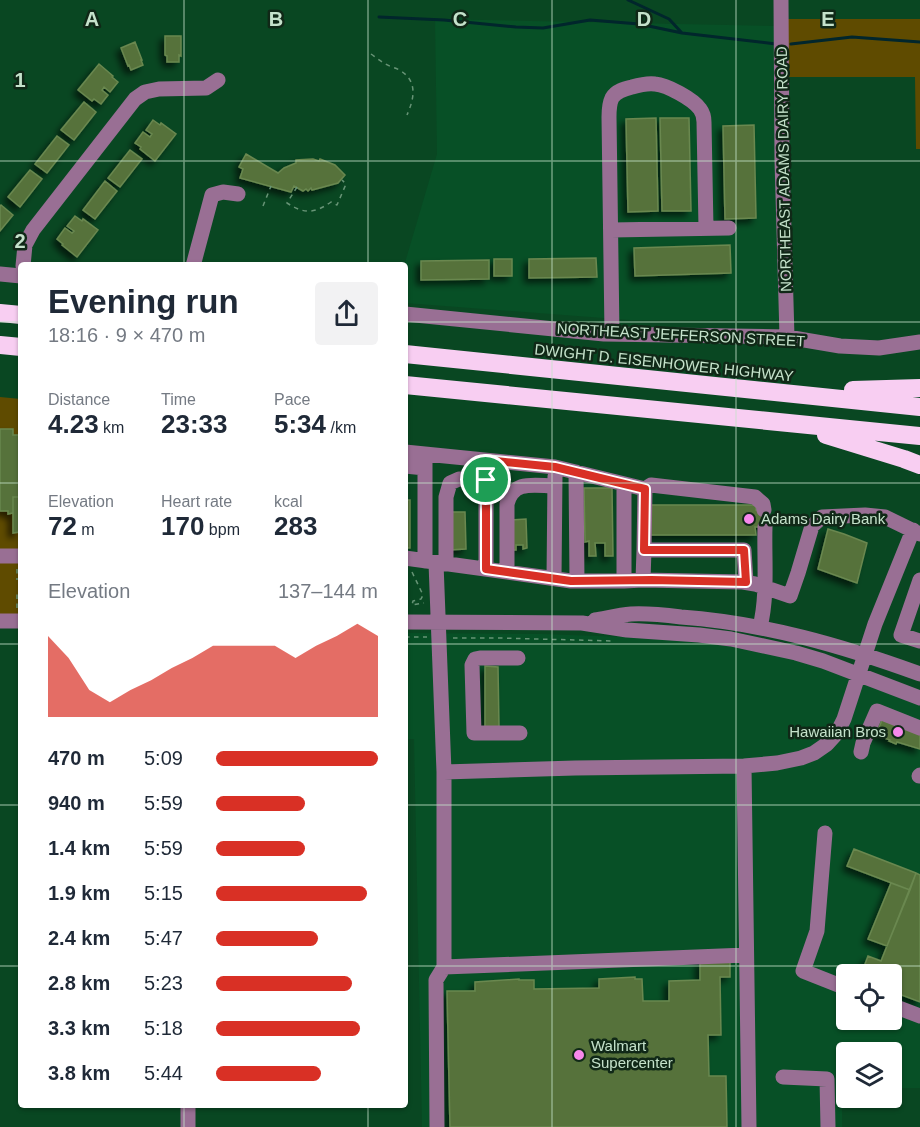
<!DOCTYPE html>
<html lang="en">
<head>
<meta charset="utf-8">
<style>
	body { margin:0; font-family:Helvetica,sans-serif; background:#f2f2f3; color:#1f2937; height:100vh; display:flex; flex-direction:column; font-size:22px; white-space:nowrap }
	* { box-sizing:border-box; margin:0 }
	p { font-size:20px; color:#747a83 }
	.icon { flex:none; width:33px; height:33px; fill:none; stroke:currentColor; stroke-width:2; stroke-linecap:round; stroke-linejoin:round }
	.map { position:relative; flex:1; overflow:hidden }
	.panel { position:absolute; left:18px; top:262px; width:390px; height:846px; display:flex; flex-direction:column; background:#fff; border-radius:6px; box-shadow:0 2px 4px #0004 }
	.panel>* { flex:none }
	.controls { position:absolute; left:836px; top:964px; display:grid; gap:12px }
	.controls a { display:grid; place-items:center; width:66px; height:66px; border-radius:6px; background:#fff; box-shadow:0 2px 4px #0004; font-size:30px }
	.pin { position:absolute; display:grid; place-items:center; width:51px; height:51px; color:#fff; margin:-26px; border:3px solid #fff; border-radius:50%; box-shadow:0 2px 6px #0007 }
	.round { display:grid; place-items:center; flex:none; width:63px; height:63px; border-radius:6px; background:#f2f2f3 }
	.headline { display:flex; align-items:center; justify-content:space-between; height:102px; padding:0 30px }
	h1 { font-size:33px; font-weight:600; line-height:45px }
	.figures { display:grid; grid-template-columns:repeat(3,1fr); gap:9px; height:102px; padding:6px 30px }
	.figures div { display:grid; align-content:center }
	.figures b { font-size:26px; font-weight:600 }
	.figures small { font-size:16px; font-weight:400 }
	.figures p { font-size:16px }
	.chart { height:168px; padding:12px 30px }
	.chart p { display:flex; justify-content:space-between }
	.chart svg { width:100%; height:108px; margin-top:6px; fill:#d93025; opacity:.7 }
	ul { padding:0 30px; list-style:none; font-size:20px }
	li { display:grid; grid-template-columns:96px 72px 1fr; align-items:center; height:45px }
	li i { height:15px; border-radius:8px; background:#d93025 }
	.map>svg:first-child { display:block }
</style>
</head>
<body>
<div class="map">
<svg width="920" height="1127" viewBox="0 0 920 1127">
	<defs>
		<filter id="shadow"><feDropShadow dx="-4.5" dy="4.5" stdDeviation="3" flood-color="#0009"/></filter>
	</defs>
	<rect width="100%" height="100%" fill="#094722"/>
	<path fill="#075026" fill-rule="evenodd" d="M435 19 776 26 779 320H630L405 303 404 266 437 154Z
		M405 633 542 634 655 638 711 643 789 658 835 672 920 706V1088H891V1053H846V1088H842V1127H422L414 739H405ZM846 975H891V1020H846Z"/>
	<path fill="#5f4b00" d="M781 19H920V149H916L915 77H782Z
		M0 397 21 399V614H0Z"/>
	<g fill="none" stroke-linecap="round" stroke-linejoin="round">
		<path stroke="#01262c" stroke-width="3" d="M628 0 669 19 682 33
			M379 17 444 20 516 27 543 28 590 20 639 24 682 33 776 44
			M791 44 852 37 920 42"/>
	</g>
	<path fill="#56723b" stroke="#6a8850" stroke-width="1.5" filter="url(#shadow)" d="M165 36H181V56L179 55V62H167V56L165 55Z
		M135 42 142 60H141L143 65 131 70 129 65 128 66 121 48Z
		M99 64 113 76 112 77 118 82 110 92 104 87 102 90 108 95 101 104 94 99 92 101 78 90Z
		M84 102 96 112 74 140 61 130Z
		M656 118 658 211 628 212 626 119Z
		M660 118H689L691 211H662Z
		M153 120 160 125 161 123 176 134 155 161 140 149 141 147 135 143 143 132 150 137 152 134 146 130Z
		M754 125 756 218 725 219 723 126Z
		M57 136 69 145 47 173 35 164Z
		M130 150 142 159 120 187 108 178Z
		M246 154 278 173 284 168 296 163V160L313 159 319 161 320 159 335 165 345 175 338 183 312 190 311 188 308 191 306 189 303 191 294 186 291 192 240 178 243 169 239 167Z
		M30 170 42 179 20 207 8 197Z
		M105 181 117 191 95 219 83 210Z
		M1 205 13 215 0 231V206Z
		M75 216 82 221 83 219 98 230 77 257 62 245 63 244 57 239 65 228 72 233 74 231 67 226Z
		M730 245 731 273 635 276 634 248Z
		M596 258 597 277 529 278V259Z
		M494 259H512V276H494Z
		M489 260V279L421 280V261Z
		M0 429H13V435H21V497H13V513L8 514V511H0Z
		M584 488H612L613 556H605V543H595L596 556H589V541L585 542Z
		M13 497H19V532L13 533Z
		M405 500H410V548H405Z
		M649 505H756V510H767V527H755L756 535H649Z
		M448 512H465L466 549 448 550Z
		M526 519 527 548 523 549V545H516V550H512L511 520Z
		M828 529 844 534 867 543 857 583 818 569Z
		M485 666 498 667 499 727H485Z
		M882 720 920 730V749L897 742 896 744 889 741 890 740 876 735Z
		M854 849 916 873 910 890 847 866Z
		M916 873 920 875V1002L891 991V975H861L868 956 881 961Z
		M891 883 910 890 887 946 868 939Z
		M730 960V977H720L721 1035H708L709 1076H726L727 1127H450L447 991H475V982L519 979V980H534V989L599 988V979L635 977V979H642L643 1001H669V981L700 980V961Z"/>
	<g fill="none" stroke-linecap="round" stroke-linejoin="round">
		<path stroke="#679476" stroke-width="1.5" stroke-dasharray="4.5 4.5" stroke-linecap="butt" d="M371 54C378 59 384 64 392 67 395 68 398 69 401 71 418 82 414 99 407 115
			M297 187 287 203C304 214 314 214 331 202L337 205 346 184 342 180
			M263 206 271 186
			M17 569V580
			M412 572 423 595 421 599 413 601 412 605 424 603
			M17 608V591
			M405 637H427
			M453 638H500L613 641"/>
		<path stroke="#996f94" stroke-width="15" d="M781 0 782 160 787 337
			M611 230 729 228
			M23 266 25 245 33 230 135 99 145 92 159 89 206 88 218 80
			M193 266 212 195 223 192 238 194
			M0 274 21 276
			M405 314 604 334 787 337 840 346 879 348 920 342
			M612 334 609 117C609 110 609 104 612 98 616 91 624 89 632 87 639 85 647 83 655 84 667 85 693 99 700 109 703 113 704 117 704 122L706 228
			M405 452 555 467 645 489
			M425 454V561
			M405 466 425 468
			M576 472 577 581
			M624 484V581
			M644 550 645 489 651 485 755 497 763 504 764 510
			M0 556H21
			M405 558 571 581H624L643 580 743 582 755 584 790 596 798 573 812 526 822 517 865 515 885 517 920 534
			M436 563 444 772V967L436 980 437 1127
			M446 564V497L450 483 459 479 486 480
			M486 569V472
			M507 572V504C513 479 536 486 555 486
			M554 578 555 476
			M643 580 644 550H744L746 582
			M920 580 901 635 920 641
			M595 620C607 618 619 615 631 614 648 613 665 615 681 617 764 623 843 646 920 674
			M0 621H21
			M405 622 582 623 627 630 699 635 731 639 796 653 823 661 920 698
			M760 627C768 595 764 559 765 527
			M518 658H480L475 659 472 665 474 733H520
			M861 752 863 743 877 711 920 728
			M744 766 749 1127
			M444 772 575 768 744 766 777 763 801 758 814 753 827 744 837 733 844 719 875 624 913 530
			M919 776 920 775
			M825 833 817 931 803 971 846 988
			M444 967 746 955
			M891 1005 920 1016
			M783 1077 827 1079 828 1127
			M188 1106V1127"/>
		<path stroke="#f8cef2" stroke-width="18" d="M0 313 21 315
			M0 345 21 347
			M405 354 920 407
			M405 385 920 436
			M853 390 920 388
			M826 435 904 459 920 465"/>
	</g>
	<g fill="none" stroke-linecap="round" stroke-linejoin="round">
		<g stroke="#fff" stroke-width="12">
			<path id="route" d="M486 460 555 467 645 489 644 550H744L746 582 651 580 571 581 486 569Z"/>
		</g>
		<use href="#route" stroke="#d93025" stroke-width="8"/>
	</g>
	<path fill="none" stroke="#c5e2cb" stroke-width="1.5" stroke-opacity="0.55" d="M184 0V266M368 0V266M552 0V1127M736 0V1127M0 161H920M0 322H21M405 322H920M0 483H21M405 483H920M0 644H21M405 644H920M0 805H21M405 805H920M0 966H21M405 966H920M184 1106V1127M368 1106V1127"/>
	<g fill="#f788eb" stroke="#102817" stroke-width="2">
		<circle cx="749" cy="519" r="6"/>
		<circle cx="898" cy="732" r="6"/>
		<circle cx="579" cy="1055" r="6"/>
	</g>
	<g text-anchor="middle" stroke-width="5" stroke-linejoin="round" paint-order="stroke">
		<g font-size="15" fill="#c5e2cb" stroke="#102817">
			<text transform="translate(784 169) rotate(-91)" y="5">NORTHEAST ADAMS DAIRY ROAD</text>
			<text transform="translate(681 335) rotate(3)" y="5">NORTHEAST JEFFERSON STREET</text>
			<text transform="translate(664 363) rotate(6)" y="5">DWIGHT D. EISENHOWER HIGHWAY</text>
		</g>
		<g font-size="15" fill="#c5e2cb" stroke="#102817" text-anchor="start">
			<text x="761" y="524">Adams Dairy Bank</text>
			<text x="886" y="737" text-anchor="end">Hawaiian Bros</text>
			<text x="591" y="1051">Walmart<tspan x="591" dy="17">Supercenter</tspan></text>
		</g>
	</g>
	<g font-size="20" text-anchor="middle" font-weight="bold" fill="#c5e2cb" stroke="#102817" stroke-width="5" stroke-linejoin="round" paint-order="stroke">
		<text x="92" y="26">A</text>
		<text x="276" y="26">B</text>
		<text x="460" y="26">C</text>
		<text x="644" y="26">D</text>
		<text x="828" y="26">E</text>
		<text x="20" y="87">1</text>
		<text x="20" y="248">2</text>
	</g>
</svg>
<div class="controls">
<a><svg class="icon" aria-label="locate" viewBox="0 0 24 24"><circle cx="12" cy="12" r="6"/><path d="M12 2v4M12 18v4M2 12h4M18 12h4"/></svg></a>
<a><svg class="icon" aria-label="layers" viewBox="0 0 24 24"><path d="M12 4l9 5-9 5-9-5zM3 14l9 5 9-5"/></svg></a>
</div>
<div class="pin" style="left:486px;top:480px;background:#1e9e55"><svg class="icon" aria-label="arrive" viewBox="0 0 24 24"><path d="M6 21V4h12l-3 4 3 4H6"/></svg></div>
<section class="panel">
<div class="headline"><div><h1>Evening run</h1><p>18:16 · 9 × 470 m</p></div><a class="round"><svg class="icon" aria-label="share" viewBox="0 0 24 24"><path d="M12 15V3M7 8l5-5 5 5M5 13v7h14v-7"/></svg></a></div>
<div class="figures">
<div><p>Distance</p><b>4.23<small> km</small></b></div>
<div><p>Time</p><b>23:33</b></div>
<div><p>Pace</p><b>5:34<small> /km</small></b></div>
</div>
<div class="figures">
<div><p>Elevation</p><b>72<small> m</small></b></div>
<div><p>Heart rate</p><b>170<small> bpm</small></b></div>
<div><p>kcal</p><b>283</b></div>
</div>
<div class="chart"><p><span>Elevation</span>137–144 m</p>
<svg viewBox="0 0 160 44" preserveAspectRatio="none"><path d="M0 44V11L10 20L20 33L30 38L40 33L50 29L60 24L70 20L80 15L90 15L100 15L110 15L120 20L130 15L140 11L150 6L160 11V44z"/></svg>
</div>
<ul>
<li><b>470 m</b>5:09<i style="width:100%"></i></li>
<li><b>940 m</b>5:59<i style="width:55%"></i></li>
<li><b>1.4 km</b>5:59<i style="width:55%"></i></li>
<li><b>1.9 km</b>5:15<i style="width:93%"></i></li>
<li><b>2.4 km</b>5:47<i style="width:63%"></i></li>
<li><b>2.8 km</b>5:23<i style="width:84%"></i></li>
<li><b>3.3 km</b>5:18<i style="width:89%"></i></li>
<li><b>3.8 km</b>5:44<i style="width:65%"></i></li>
</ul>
</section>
</div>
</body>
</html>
